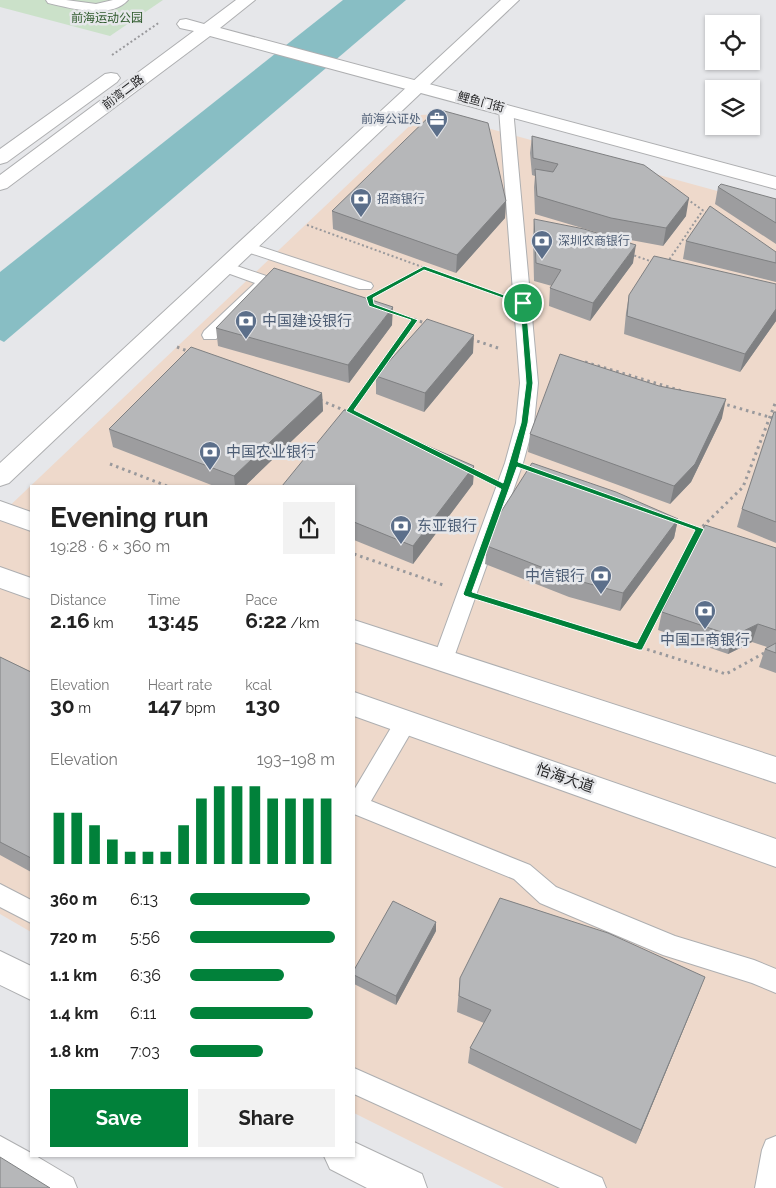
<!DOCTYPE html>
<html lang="en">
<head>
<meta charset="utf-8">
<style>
	body { margin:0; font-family:Raleway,"Noto Sans SC",sans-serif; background:#f2f2f2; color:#222; height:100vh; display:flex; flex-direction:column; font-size:19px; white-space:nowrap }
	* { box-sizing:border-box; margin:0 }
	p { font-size:16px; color:#767676 }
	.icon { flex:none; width:28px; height:28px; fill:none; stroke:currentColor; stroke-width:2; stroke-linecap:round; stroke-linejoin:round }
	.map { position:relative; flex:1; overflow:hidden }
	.side { position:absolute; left:30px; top:485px; width:325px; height:672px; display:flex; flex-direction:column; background:#fff; border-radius:0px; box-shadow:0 1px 4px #0004 }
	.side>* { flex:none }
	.buttons { position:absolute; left:705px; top:15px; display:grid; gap:10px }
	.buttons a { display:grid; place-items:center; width:55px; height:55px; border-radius:0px; background:#fff; box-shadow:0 1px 4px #0004; font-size:25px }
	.pin { position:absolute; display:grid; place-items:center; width:42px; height:42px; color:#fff; margin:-21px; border:2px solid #fff; border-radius:50%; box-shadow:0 1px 5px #0007 }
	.round { display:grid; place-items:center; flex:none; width:52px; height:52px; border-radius:0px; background:#f2f2f2 }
	.overview { display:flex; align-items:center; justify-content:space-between; height:85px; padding:0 20px }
	h1 { font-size:28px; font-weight:700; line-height:38px }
	.stats { display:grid; grid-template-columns:repeat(3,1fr); gap:8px; height:85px; padding:5px 20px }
	.stats div { display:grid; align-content:center }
	.stats b { font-size:21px; font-weight:700 }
	.stats small { font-size:14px; font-weight:400 }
	.stats p { font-size:14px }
	.chart { height:140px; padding:10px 20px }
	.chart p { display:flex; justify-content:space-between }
	.chart svg { width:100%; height:90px; margin-top:5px; stroke:#01813a; stroke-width:6 }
	.action { display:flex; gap:10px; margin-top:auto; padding:10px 20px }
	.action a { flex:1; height:58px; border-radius:0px; background:#01813a; color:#fff; font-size:20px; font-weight:700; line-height:58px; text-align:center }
	.action a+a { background:#f2f2f2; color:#222 }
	ul { padding:0 20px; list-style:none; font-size:16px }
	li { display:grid; grid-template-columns:80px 60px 1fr; align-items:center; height:38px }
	li i { height:12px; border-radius:6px; background:#01813a }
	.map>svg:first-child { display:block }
</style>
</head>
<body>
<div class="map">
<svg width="776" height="1188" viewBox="0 0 776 1188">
	<rect width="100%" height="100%" fill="#e6e7ea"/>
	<path fill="#eed9cb" d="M436 114 776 207V1188H504L354 1113V486H31V932L0 914V515L421 115Z"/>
	<path fill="#cbe1c9" d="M0 0H163L110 36 0 7Z"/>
	<path fill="#88bec4" d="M343 0H406L4 342 0 340V272Z"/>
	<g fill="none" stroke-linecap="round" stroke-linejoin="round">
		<g stroke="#aeafb1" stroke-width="2">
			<path id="lane" d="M46 0H66L96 4 113 0H128C110 20 70 8 48 3Z
				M506 105 513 109 538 383 534 423 523 463 453 660 450 666 443 668 436 666 433 660 505 463 516 423 520 383 499 109Z
				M246 242 371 283 373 286 371 289H359L241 250 238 247 241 244Z
				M225 262 272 278 274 281 216 339H204L202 335 204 331 255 283 219 270 217 267 219 264Z
				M406 713 414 716 417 722 371 801 530 865 556 887 675 936 754 960 776 969V993L752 983 663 955 540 903 514 879 354 814V790L398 716Z
				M0 884 31 900V923L0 907Z
				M354 1068 602 1178 606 1188H560L354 1094Z
				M0 1136 31 1153V1156H36L73 1178 77 1188H37L0 1166Z
				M776 1136V1188H755L762 1150 766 1140Z"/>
		</g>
		<g stroke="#aeafb1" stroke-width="2">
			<path id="street" d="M501 0H519L9 483 0 486V463Z
				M0 951 31 966V1000L0 985Z
				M354 1142 422 1174 427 1188H367L330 1169 324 1156H354Z"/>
		</g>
		<g stroke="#aeafb1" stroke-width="2">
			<path id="secondary" d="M236 0H255L220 28 776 177V189L210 36 7 188 0 190V175L194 31 180 28 177 24 180 20 186 19 204 24Z
				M111 73 117 74 120 78 117 82 7 162 0 164V149L105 74Z
				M0 501 31 512V531L0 520Z
				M0 567 31 578V599L0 588Z
				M354 620 776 757V783L354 642Z
				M354 692 776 839V867L354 716Z"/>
		</g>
		<path stroke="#99999c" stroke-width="2" stroke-dasharray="2 2.5" stroke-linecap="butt" d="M112 55 160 22
			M687 199 708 214
			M307 225 491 292
			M630 254 653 262
			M667 263 703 210
			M387 288 423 268"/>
		<path stroke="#99999c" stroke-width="3" stroke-dasharray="2.5 4" stroke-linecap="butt" d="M488 291 496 294
			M389 311 425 323
			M471 339 501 349
			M177 347 190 352
			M585 362 682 391
			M320 400 374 423
			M721 403 776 419
			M350 411 414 320
			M110 464 167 486
			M675 520 700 529
			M354 554 443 585
			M492 601 726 674 766 652
			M639 647 700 529 743 487 776 401"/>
		<use href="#lane" fill="#fff" fill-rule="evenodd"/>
		<use href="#street" fill="#fff" fill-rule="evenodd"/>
		<use href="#secondary" fill="#fff" fill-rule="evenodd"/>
	</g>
	<path fill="#9d9d9f" d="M532 136 686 216 663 246 609 236 535 214 534 187 535 176 532 175 530 153Z
		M718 187 776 199V244L715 204Z
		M506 201 505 218 456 273 333 229 332 211Z
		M534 219 633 263 590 321 549 306 550 288 552 286 534 281 533 237Z
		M686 241 776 252V282L683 259Z
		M776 284V321L740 372 624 334 626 313 629 295Z
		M392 325 349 383 218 346 216 328Z
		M473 353 424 412 376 394V376Z
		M322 393 323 411 245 486H214L113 447 109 429Z
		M776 412V543L737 527 742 509Z
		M722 418 691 482 670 504 528 452 530 434Z
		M474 466 473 484 413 564 354 540V486Z
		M678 519 674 538 620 611 569 597 485 564 487 546Z
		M776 548V673L759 667 765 649 767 647 752 642 728 654 658 630 662 612Z
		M0 657 31 672V872L0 855Z
		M436 931 396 1005 354 984V970Z
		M460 978 699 992 636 1144 468 1063 470 1048 484 1023 457 1012Z"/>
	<path fill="#7f8082" d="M689 198 686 216 663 246 666 228Z
		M506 201 505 218 456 273 457 255Z
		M636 245 633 263 590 321 593 303Z
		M393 307 392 325 349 383 348 365Z
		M776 309V321L740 372 745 354Z
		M474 335 473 353 424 412 425 393Z
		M322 393 323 411 245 486H235L234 476Z
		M726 399 722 418 691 482 670 504 674 486Z
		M474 466 473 484 413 564V546Z
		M678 519 674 538 620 611 623 593Z
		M758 624 752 642 728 654 733 636Z
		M436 922V931L396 1005V996Z
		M705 977 699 992 636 1144 641 1130Z"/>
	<path fill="#b6b7b9" stroke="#7f8082" d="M437 109 488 123 506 201 457 255 332 211Z
		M532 136 644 165 689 198 666 228 611 218 537 196 535 169 553 172 558 164 533 158Z
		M721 184 776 199V223L718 187Z
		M710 206 776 252V263L686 241Z
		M534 219 584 229 636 245 593 303 550 288 561 270 536 263Z
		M654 256 776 284V309L745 354 627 316 629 295Z
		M274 268 393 307 348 365 216 328Z
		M427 319 474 335 425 393 376 376Z
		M191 347 322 393 234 476 109 429Z
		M560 354 659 386 726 399 695 464 674 486 530 434Z
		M344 410 474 466 413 546 354 522V486H282Z
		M774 412H776V522L742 509Z
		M532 463 616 492 678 519 623 593 572 579 487 546 499 515Z
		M705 525 776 548V630L758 624 733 636 662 612Z
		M776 643V653L765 649Z
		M0 657 31 672V858L0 842Z
		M500 898 608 933 705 977 641 1130 470 1048 491 1010 459 996 460 978Z
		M393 901 436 922 396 996 354 975V970Z
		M0 1157 50 1188H0Z"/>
	<path fill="#01813a" stroke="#fff" fill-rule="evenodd" d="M424 266 526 303 533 383 528 423 518 462 704 529 642 650H639L465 596 463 594 501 489 346 411 411 320 369 306 366 297ZM424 270 520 304 526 383 521 423 503 483 354 410 418 320 374 304 373 298ZM517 467 695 530 637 643 472 592Z"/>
	<defs>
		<g id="office-pin" transform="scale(1.125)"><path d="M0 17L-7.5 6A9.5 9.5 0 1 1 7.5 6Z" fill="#5c6f8a" stroke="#e6e7ea"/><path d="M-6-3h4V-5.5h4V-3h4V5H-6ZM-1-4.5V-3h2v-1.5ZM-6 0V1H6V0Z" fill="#fff"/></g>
		<g id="bank-pin" transform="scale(1.125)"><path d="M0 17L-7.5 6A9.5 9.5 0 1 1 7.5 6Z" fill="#5c6f8a" stroke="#e6e7ea"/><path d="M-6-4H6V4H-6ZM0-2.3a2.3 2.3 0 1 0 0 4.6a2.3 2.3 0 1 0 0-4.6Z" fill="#fff"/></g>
	</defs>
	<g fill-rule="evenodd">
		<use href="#office-pin" x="437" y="119"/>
		<use href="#bank-pin" x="361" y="199"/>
		<use href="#bank-pin" x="542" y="241"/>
		<use href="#bank-pin" x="246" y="321"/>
		<use href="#bank-pin" x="210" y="452"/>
		<use href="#bank-pin" x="401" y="526"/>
		<use href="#bank-pin" x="601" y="576"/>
		<use href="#bank-pin" x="705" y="611"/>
	</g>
	<g text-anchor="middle" stroke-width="5" stroke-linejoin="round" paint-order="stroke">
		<g font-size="12" fill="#2f5a2d" stroke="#e6e7ea">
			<text x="107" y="22">前海运动公园</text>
		</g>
		<g font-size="12" fill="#272728" stroke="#e6e7ea">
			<text transform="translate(123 92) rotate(-37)" y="4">前湾二路</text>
			<text transform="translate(481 102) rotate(15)" y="4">鲤鱼门街</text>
		</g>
		<g font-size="12" fill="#4e5e75" stroke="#e6e7ea" text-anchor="start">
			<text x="421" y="123" text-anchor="end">前海公证处</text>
			<text x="377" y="203">招商银行</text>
			<text x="558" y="245">深圳农商银行</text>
		</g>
		<g font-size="15" fill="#4e5e75" stroke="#e6e7ea" text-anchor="start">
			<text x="262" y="326">中国建设银行</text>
			<text x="226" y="457">中国农业银行</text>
			<text x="417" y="531">东亚银行</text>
			<text x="585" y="581" text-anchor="end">中信银行</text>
			<text x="705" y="645" text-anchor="middle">中国工商银行</text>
		</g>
		<g font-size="15" fill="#272728" stroke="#e6e7ea">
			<text transform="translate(565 778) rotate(19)" y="5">怡海大道</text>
		</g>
	</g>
</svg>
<div class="buttons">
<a><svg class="icon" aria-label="locate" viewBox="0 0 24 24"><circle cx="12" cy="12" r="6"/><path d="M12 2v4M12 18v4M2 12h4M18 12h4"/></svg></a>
<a><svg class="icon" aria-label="layers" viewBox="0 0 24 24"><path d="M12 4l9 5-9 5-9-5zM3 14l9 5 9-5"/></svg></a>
</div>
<div class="pin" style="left:523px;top:303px;background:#1e9e55"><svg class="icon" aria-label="arrive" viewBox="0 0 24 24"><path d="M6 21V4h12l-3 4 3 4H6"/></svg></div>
<section class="side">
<div class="overview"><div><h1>Evening run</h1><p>19:28 · 6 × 360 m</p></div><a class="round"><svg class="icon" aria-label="share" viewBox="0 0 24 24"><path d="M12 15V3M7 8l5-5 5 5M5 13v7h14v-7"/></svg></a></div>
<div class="stats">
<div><p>Distance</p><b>2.16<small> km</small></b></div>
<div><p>Time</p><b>13:45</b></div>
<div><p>Pace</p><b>6:22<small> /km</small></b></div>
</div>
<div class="stats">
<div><p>Elevation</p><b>30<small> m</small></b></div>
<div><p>Heart rate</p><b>147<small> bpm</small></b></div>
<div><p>kcal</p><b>130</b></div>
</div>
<div class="chart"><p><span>Elevation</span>193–198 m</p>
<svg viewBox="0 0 160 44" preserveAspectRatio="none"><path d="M5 44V19M15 44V19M25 44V25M35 44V32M45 44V38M55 44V38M65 44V38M75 44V25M85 44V12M95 44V6M105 44V6M115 44V6M125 44V12M135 44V12M145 44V12M155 44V12"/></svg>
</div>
<ul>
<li><b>360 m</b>6:13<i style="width:83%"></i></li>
<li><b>720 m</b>5:56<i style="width:100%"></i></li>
<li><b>1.1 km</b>6:36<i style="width:65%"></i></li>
<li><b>1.4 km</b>6:11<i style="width:85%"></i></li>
<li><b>1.8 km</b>7:03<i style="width:50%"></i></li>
</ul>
<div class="action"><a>Save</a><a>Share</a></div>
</section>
</div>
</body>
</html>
